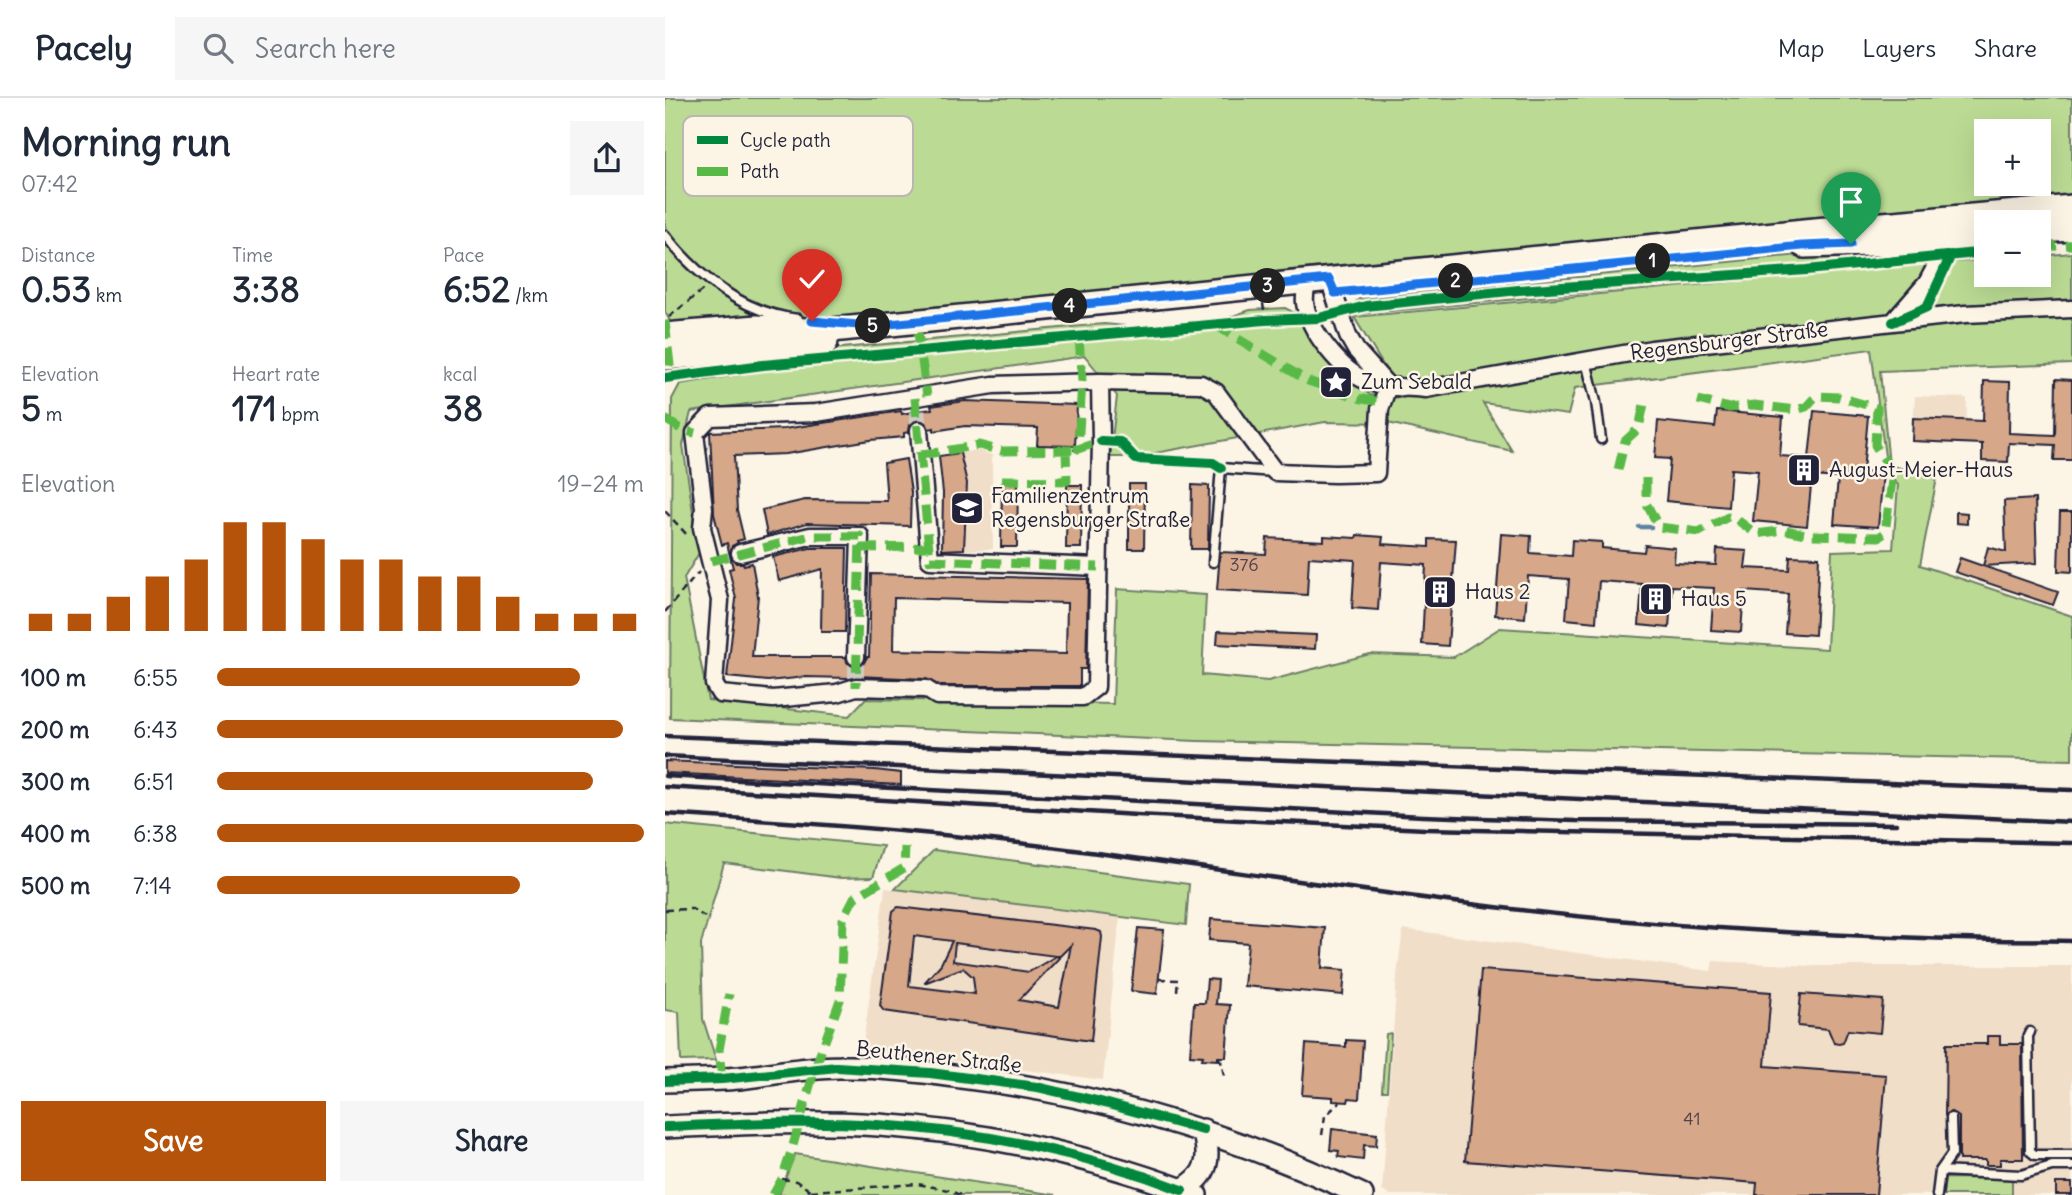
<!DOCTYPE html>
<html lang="en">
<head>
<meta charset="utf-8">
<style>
	body { margin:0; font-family:Delius,sans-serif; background:#f6f6f7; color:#1f2937; height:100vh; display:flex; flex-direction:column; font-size:26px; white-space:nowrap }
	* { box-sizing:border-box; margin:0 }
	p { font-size:23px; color:#747a83 }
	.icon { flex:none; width:38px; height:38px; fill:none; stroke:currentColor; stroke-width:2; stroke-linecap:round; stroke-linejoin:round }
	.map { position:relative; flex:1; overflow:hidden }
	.panel { display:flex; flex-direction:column; background:#fff; width:665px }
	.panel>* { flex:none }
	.controls { position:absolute; left:1309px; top:21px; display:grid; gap:14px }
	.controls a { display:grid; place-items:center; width:77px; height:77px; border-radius:0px; background:#fff; box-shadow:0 7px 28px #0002; font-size:35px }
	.pin { position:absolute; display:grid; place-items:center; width:60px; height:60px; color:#fff; margin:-72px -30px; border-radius:50% 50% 50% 0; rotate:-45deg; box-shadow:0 0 7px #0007 }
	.pin .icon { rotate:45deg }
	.km { position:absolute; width:35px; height:35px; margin:-18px; border-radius:50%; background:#222; color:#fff; font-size:19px; line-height:35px; text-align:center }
	.round { display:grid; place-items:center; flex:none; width:74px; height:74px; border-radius:0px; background:#f6f6f7 }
	.summary { display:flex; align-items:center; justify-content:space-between; height:119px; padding:0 21px }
	h1 { font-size:38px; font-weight:700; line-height:52px }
	.metrics { display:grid; grid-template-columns:repeat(3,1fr); gap:10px; height:119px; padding:7px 21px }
	.metrics div { display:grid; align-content:center }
	.metrics b { font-size:35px; font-weight:700 }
	.metrics small { font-size:19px; font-weight:400 }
	.metrics p { font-size:19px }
	.chart { height:196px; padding:14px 21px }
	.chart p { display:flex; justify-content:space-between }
	.chart svg { width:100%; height:126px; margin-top:7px; stroke:#b45309; stroke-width:6 }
	.primary-button { display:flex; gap:14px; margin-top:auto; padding:14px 21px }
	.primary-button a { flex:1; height:80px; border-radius:0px; background:#b45309; color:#fff; font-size:28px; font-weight:700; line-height:80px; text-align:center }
	.primary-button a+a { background:#f6f6f7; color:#1f2937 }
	ul { padding:0 21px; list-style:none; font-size:23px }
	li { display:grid; grid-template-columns:112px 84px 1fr; align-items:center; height:52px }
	li i { height:18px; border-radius:9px; background:#b45309 }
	header { display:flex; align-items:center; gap:42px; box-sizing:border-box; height:98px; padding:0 35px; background:#fff; border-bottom:2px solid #e0e1e3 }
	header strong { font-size:33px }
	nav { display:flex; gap:38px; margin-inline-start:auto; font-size:24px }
	.search { width:490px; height:63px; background:#f6f6f7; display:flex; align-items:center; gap:18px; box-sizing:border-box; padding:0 24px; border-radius:0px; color:#747a83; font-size:26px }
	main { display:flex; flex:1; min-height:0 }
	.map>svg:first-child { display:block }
</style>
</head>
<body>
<header>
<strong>Pacely</strong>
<div class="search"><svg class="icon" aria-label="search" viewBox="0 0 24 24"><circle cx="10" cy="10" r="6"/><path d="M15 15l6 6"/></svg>Search here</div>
<nav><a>Map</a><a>Layers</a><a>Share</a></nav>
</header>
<main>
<section class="panel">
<div class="summary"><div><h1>Morning run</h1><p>07:42</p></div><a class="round"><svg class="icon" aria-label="share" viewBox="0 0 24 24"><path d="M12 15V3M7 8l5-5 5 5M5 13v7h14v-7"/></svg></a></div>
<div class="metrics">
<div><p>Distance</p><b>0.53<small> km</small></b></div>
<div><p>Time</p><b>3:38</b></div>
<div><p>Pace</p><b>6:52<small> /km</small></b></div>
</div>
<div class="metrics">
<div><p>Elevation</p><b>5<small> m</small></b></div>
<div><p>Heart rate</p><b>171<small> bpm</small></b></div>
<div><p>kcal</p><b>38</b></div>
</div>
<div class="chart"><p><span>Elevation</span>19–24 m</p>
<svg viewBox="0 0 160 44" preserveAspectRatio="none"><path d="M5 44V38M15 44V38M25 44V32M35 44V25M45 44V19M55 44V6M65 44V6M75 44V12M85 44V19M95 44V19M105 44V25M115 44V25M125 44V32M135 44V38M145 44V38M155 44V38"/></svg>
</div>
<ul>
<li><b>100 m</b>6:55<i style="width:85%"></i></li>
<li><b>200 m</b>6:43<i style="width:95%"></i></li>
<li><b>300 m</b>6:51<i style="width:88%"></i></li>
<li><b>400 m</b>6:38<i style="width:100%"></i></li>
<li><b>500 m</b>7:14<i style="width:71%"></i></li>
</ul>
<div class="primary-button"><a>Save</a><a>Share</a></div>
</section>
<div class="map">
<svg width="1407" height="1097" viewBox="0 0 1407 1097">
	<rect width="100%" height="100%" fill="#fcf5e5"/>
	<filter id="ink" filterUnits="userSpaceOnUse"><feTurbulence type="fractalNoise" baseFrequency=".0143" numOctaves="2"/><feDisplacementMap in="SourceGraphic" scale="14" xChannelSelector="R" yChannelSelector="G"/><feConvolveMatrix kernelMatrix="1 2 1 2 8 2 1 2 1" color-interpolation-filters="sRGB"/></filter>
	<g filter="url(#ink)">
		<path fill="#f1dec9" d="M1250 298 1302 300 1301 345 1247 343Z
			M313 352 327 357 328 451 277 453 278 395 274 358Z
			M220 790 455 820 438 982 243 957 197 953Z
			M738 831 1046 873 1048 863 1148 868H1407V1097H725L717 1093 732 877Z"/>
		<path fill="#bbdb94" stroke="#6e7e68" stroke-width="2" fill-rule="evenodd" d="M0 0H1407V104L546 184 518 185 163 221 132 219 92 208 43 179 15 149 0 128ZM1321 33H1374V86H1321Z
			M0 145C23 176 52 197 86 213V217L6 225 0 214Z
			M1321 146V151L1255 166 1321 162V177H1374V158L1407 155V266L1215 273 1224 367 1272 380 1255 467 1407 518V662L532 643 5 620 7 301 15 286 145 266 144 253 439 226 484 230 550 224 585 212 620 210 634 217 668 267 705 297 738 300 689 219 1234 168 1130 175 683 217 686 208 694 201 1174 153ZM1206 251 1222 374 1233 387 1228 451 1167 453 1162 551 835 530 789 559 705 556 603 583 537 577 541 497 452 491 448 606 200 601 184 618 43 602 19 480 34 455 18 347 26 314 420 258 452 298 445 359H468L660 324 723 325 847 353 818 305 903 317 910 290Z
			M0 726 218 748 208 779 176 780 59 765 36 846 38 921 51 962 16 963 14 914 0 912Z
			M269 752 524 786 521 827 230 791Z
			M726 935 722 993H717L721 936Z
			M130 1056 391 1097H114Z
			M1280 1080 1347 1081V1097H1278Z"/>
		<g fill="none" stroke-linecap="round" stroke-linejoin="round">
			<path stroke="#5f82a2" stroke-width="4.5" d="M974 429H986"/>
		</g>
		<path fill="#d6a788" stroke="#22223b" stroke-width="2" fill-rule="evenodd" d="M1391 281 1407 282V362H1389L1390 347 1344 345 1343 364 1317 363V346L1247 343 1248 320 1318 323 1319 283 1345 284 1344 335 1390 337Z
			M300 303 412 307 410 348 372 347 373 330 300 328 269 333V330L264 331 259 323 254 322 245 327 244 334 239 335V339L205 342 121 356 69 358 72 412 79 441 72 443 73 445 67 448 65 457 71 465H78L79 467 87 465 93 498 87 559H181L182 564 186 568H197L202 559H204L206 476 423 481 421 571H415V588H275L261 581 191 578 184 580 141 579 103 583 62 579 71 501 64 471 68 470 65 458 62 445 57 447 49 416 45 334 119 331 236 313 237 316 252 313 267 311 266 308ZM229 500 402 505 401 556 228 552Z
			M1052 313 1118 319 1115 358 1144 360 1149 313 1203 318 1198 373 1218 375 1213 429 1169 426 1173 380 1147 378 1142 428 1088 423 1093 373 1066 371 1063 409 1001 403 1005 361 990 360 993 323 1050 329Z
			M295 355 302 385 299 451 277 452 278 395 274 358Z
			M241 361 246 394 245 428 142 425 102 437 97 412 140 402 222 403 219 365Z
			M337 385H353L352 449H336Z
			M464 386H480L479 451H464Z
			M402 387H417L416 450H401Z
			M527 387 544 388 543 451H526Z
			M1370 401 1372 465 1318 468 1323 449 1341 454 1339 403Z
			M1291 414 1302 415V426L1291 425Z
			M1395 414H1407V474L1393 473Z
			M836 436 866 438 865 455 906 458 907 442 937 444V450L979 454 980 447 1010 450 1009 465 1051 467 1052 451 1082 453 1080 470 1124 472 1125 458 1154 459 1150 537 1120 535 1123 496 1079 493 1076 534 1046 532 1049 490 1007 488 1004 530 974 527 977 486 934 483 931 524 901 521 904 481 863 478 860 520 830 517Z
			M692 437 718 439 717 446 764 449V441L791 442 783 548 757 546 761 467 716 464 713 512 687 510 690 462 644 459 642 497 552 492 555 454 601 456 602 440 659 443V438L691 440Z
			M145 450H182L180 534H156L157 471 114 483 108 459Z
			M1295 460 1393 494 1388 507 1290 474Z
			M553 533 651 537 650 551 552 546Z
			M0 663 210 672 236 675V687L0 675Z
			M233 809 431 832 436 834 437 839 426 943 219 913 215 908 228 813ZM249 838 287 843 276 866 259 885 298 870 308 879 310 896 244 888ZM290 845 391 858 364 874 288 863ZM406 847 394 909 354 902 394 860 392 858H395Z
			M546 821 660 830 657 870 680 872 678 897 579 888 583 845 544 842Z
			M473 830 499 832 492 896 466 893Z
			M816 872 1106 894 1100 968 1221 977 1211 1097H1091L1092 1085 800 1063Z
			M542 881 553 882 551 906 565 907 561 959H553V962L537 961 538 958 525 957 529 905H540Z
			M1136 896 1218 902 1215 935 1183 932 1178 945 1174 946 1169 945 1163 931 1133 928Z
			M1322 938H1335V946H1357L1358 1061H1335V1067H1321V1062H1294V1019L1286 1014 1280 1017 1281 946H1322Z
			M681 942 698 943 694 1001 684 1000 683 1004 668 1003V999L637 997 641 946 681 949Z
			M667 1031 712 1036 711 1048 699 1047 698 1062 673 1059 674 1053 665 1052Z
			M1391 1085H1407V1097H1391Z"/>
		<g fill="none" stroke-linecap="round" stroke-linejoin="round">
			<path stroke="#d0cbc3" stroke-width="16" stroke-dasharray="16 8" stroke-linecap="butt" d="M252 313 254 332
				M191 580V559"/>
			<g stroke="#22223b" stroke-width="13">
				<path id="lane" d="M0 137C33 179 78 215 133 221
					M921 263 931 304 936 341
					M548 464 556 370 609 374
					M1365 934 1363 938 1365 1053 1370 1057H1407
					M1275 1073 1356 1077 1387 1068H1407
					M1272 1097 1275 1073 1287 1056 1286 1020"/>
			</g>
			<g stroke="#22223b" stroke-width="21">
				<path id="street" d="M664 181 683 238 691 252 723 288
					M642 184C641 191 639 198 640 205 644 233 676 273 702 283 720 290 742 289 761 291L987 251 1300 216 1407 211
					M1228 224 1262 185 1285 141
					M435 284 328 287 151 315 45 319 30 335 39 410 37 430 55 502 49 586 55 596 108 601 172 595 191 589 261 591 272 598 418 599 431 589 436 343 435 284 536 286 551 294 610 374 670 376 711 375 715 311 723 288
					M254 332 265 462 433 469
					M75 455 145 438H195L191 559"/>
			</g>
			<g stroke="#22223b" stroke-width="26">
				<path id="secondary" d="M0 983C25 982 50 982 74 980 108 976 141 969 175 969 215 968 256 973 296 979 436 996 569 1037 697 1097
					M0 1029C71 1026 143 1022 214 1027 322 1034 429 1059 531 1097
					M517 1092C544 1077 546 1060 538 1032"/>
			</g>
			<g stroke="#22223b" stroke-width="28">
				<path id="primary" d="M1374 133 1407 131
					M1139 148 1238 145 1321 137
					M0 237 92 229 157 233 1139 133 1407 109
					M0 260 161 244"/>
			</g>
			<path stroke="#22223b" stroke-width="2.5" stroke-dasharray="7 5" stroke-linecap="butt" d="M598 205 600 222
				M4 219 40 190
				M408 352 413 351
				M0 413 24 439
				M0 514 34 474
				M0 812 27 811 40 819
				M494 881 513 882 512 893
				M553 960 556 963 559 978
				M657 1037 660 1018 675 1004
				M117 1081 131 1083 152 1097
				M146 1093 253 1086 283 1092 295 1097"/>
			<use href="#lane" stroke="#fcf5e5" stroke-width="8"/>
			<use href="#street" stroke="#fcf5e5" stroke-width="16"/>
			<use href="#secondary" stroke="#fcf5e5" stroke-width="21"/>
			<use href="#primary" stroke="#fcf5e5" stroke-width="23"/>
			<path stroke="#22223b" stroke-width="4.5" d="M0 638 1407 692
				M0 658 1407 724
				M0 678 758 718 910 723 1231 726
				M0 689 472 717 760 731 1407 745
				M0 716C118 723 236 731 354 745 519 765 682 792 847 811 1033 833 1220 841 1407 843"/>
			<path stroke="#58b947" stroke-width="9" stroke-dasharray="18 9" stroke-linecap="butt" d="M1374 149 1407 147
				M0 223 5 267 1 285
				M550 227 643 283 697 301 717 304
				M253 235 262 298
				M414 239 417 283 413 351 436 343 442 344
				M250 300 265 462 433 469
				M0 321 17 332 30 335
				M256 357 314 347 336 353 408 352
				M953 372 960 343 974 330 979 306
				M981 380V405L994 429 1034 434 1063 419 1071 421 1091 436 1121 432 1146 437 1214 439 1220 435 1228 375 1210 347 1212 310 1174 299 1151 298 1141 309 1131 312 1089 307 1064 310 1033 302
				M337 382 402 383 401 352
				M195 450 264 449
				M46 463 145 438H195L191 589
				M57 981 54 952 64 896
				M108 1097 117 1081 127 1051 150 970 175 902 178 821 189 800 239 770 240 749"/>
			<g stroke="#fcf5e5" stroke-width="15">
				<path id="cycleway" d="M1228 224 1262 209 1286 157
					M0 280 98 267 600 222 654 220 701 208 854 192 1142 172 1321 154
					M436 343 455 344 471 361 548 365 556 370
					M0 983 57 981 172 969 265 975 372 989 432 1003 538 1032
					M0 1029C70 1026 142 1022 212 1027 314 1033 422 1055 517 1092"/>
			</g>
			<use href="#cycleway" stroke="#00873e" stroke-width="10"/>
		</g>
	</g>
	<g fill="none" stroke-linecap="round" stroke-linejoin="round" filter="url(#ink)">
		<g stroke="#fff" stroke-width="14">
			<path id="route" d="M147 223 205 228 664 181 670 195 1137 148 1186 146"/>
		</g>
		<use href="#route" stroke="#1a73e8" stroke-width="9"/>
	</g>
	<defs>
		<g id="sight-square" transform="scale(1.75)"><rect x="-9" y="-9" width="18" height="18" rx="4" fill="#22223b" stroke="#fcf5e5"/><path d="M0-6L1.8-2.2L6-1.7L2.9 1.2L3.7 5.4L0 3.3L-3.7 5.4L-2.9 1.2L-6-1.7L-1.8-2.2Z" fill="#fff"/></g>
		<g id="building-square" transform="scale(1.75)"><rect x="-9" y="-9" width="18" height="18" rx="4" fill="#22223b" stroke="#fcf5e5"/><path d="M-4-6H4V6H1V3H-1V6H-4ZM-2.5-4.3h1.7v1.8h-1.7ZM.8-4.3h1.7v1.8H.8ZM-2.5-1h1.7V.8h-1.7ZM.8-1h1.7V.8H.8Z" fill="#fff"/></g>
		<g id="school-square" transform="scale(1.75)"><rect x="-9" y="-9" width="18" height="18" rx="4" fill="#22223b" stroke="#fcf5e5"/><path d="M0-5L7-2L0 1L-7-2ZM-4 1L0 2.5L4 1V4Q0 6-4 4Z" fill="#fff"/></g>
	</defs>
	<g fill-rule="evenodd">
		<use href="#sight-square" x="671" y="284"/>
		<use href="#building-square" x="1139" y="372"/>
		<use href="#school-square" x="302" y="410"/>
		<use href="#building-square" x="775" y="494"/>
		<use href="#building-square" x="991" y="501"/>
	</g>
	<g text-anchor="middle" stroke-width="5" stroke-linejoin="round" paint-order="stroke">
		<g font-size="18" fill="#4f434e">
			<text x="579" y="473">376</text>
			<text x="1027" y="1027">41</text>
		</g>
		<g font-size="21" fill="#22223b" stroke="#fcf5e5">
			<text transform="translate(1064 243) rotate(-7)" y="7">Regensburger Straße</text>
			<text transform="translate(274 959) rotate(6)" y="7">Beuthener Straße</text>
		</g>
		<g font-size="21" fill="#22223b" stroke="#fcf5e5" text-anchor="start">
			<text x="696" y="291">Zum Sebald</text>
			<text x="1164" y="379">August-Meier-Haus</text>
			<text x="326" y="405">Familienzentrum<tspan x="326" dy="24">Regensburger Straße</tspan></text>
			<text x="800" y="501">Haus 2</text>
			<text x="1016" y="508">Haus 5</text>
		</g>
	</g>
	<rect x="18" y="18" width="230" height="80" rx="10" fill="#fcf5e5" stroke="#bbb6b2" stroke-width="2"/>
	<rect x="32" y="38" width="31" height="8" fill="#00873e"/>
	<rect x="32" y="69" width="31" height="9" fill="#58b947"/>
	<g font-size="19" fill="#22223b">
		<text x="75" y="49">Cycle path</text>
		<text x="75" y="80">Path</text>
	</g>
</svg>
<div class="controls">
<a>+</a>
<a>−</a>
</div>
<div class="pin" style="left:1186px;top:146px;background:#1e9e55"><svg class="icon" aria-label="arrive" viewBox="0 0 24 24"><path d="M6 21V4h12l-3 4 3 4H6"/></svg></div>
<div class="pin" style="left:147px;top:223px;background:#d93025"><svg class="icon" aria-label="check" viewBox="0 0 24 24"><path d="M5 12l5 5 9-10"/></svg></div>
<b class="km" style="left:988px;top:163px">1</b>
<b class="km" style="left:791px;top:183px">2</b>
<b class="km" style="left:603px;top:188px">3</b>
<b class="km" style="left:405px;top:208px">4</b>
<b class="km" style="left:208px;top:228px">5</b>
</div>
</main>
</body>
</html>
